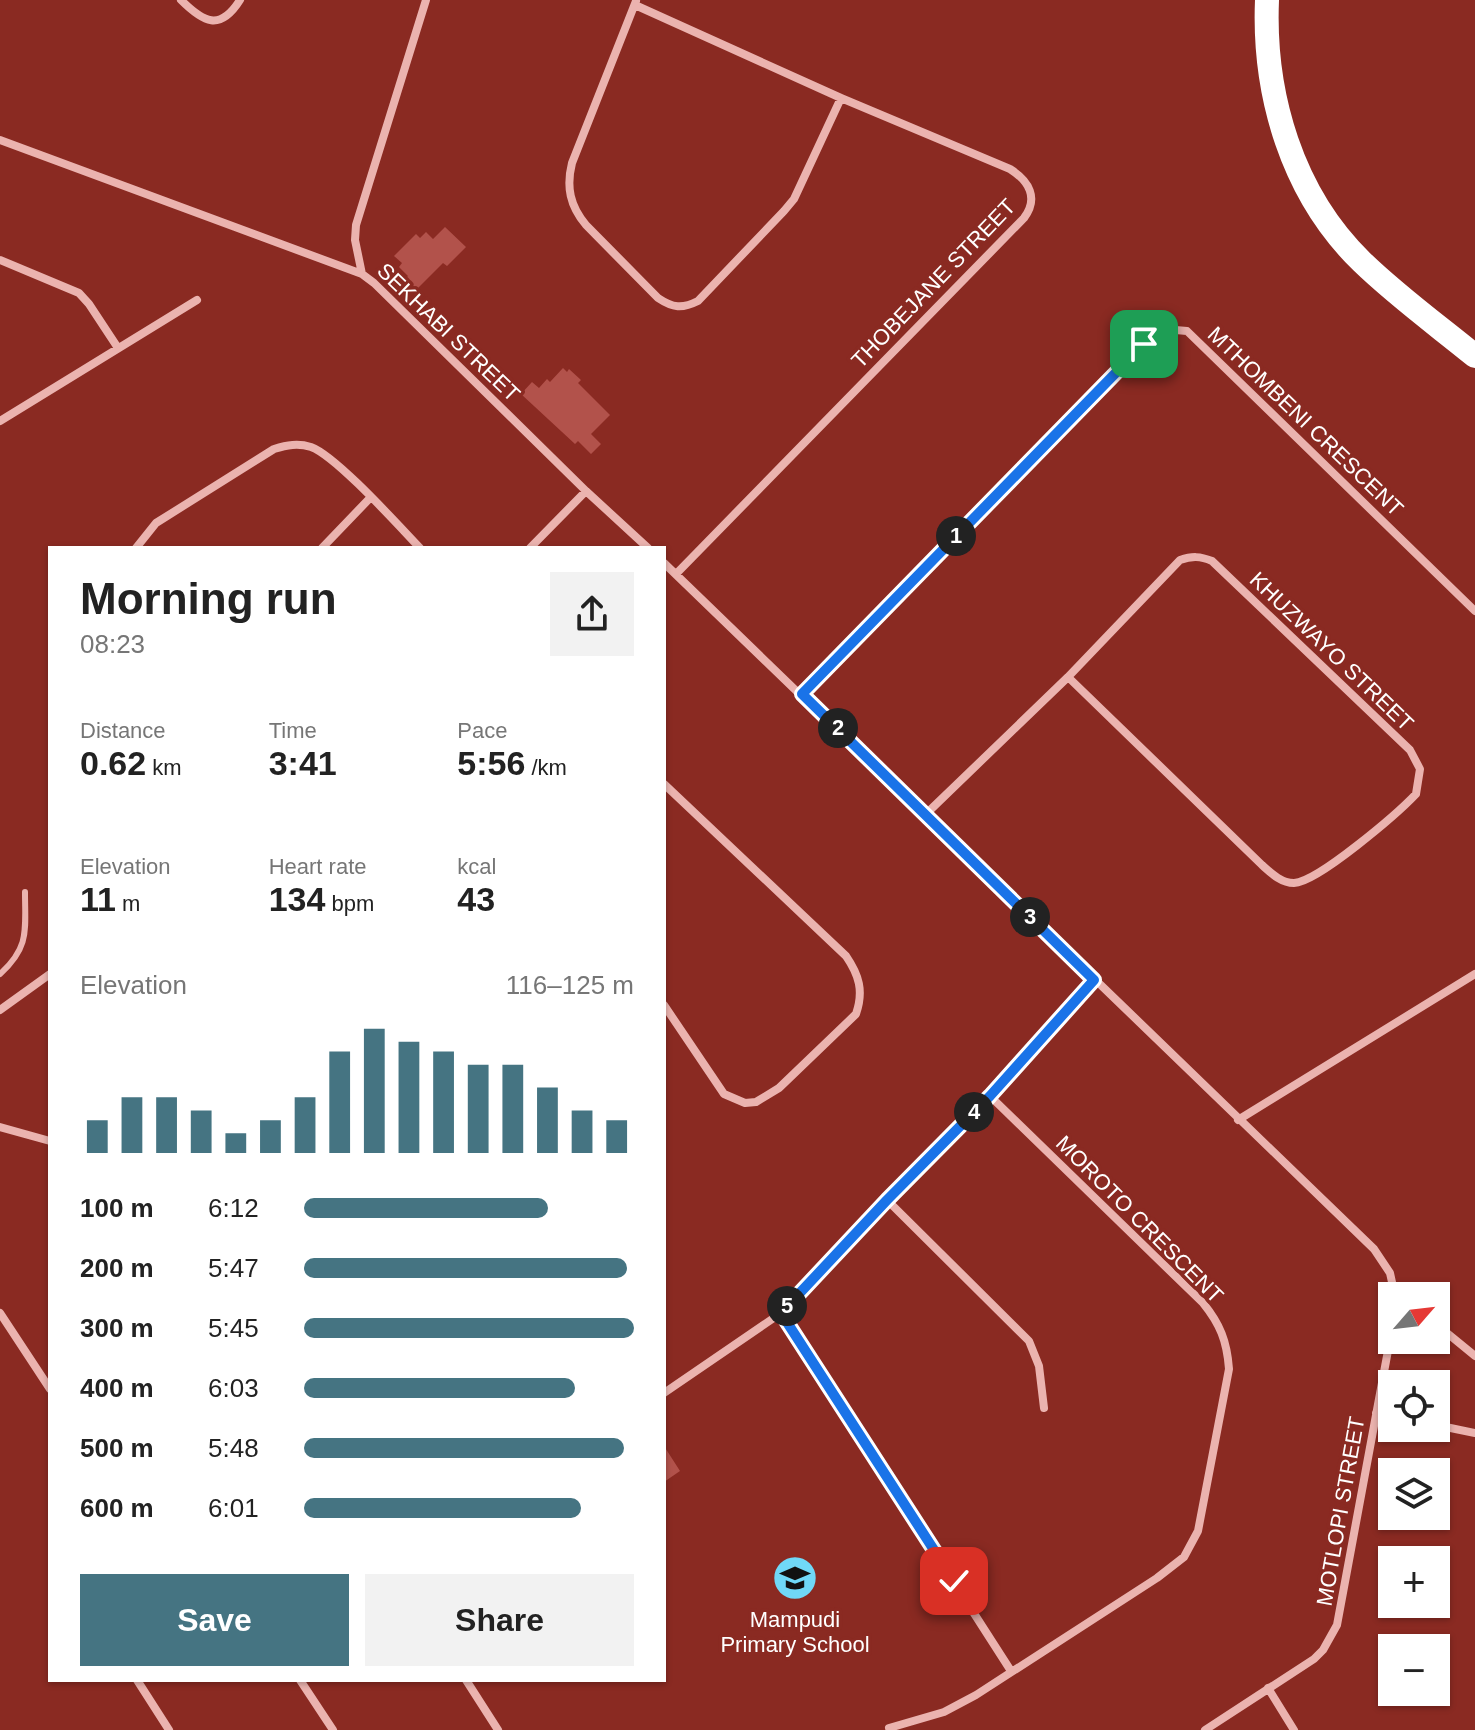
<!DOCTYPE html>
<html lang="en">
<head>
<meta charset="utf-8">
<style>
	body { margin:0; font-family:Helvetica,sans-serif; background:#f2f2f2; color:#222; height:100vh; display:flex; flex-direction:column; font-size:30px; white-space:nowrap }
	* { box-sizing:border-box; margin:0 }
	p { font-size:26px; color:#767676 }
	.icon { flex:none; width:44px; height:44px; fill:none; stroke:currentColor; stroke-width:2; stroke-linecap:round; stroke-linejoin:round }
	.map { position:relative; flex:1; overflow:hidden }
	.panel { position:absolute; left:48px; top:546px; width:618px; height:1136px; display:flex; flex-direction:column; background:#fff; border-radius:0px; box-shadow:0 2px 6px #0004 }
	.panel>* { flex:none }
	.needle { width:52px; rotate:62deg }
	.tools { position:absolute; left:1378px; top:1282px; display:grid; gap:16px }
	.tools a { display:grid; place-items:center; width:72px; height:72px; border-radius:0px; background:#fff; box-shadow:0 2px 6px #0004; font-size:40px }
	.pin { position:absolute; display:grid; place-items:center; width:68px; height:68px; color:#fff; margin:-34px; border-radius:16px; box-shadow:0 4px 12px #0006 }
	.km { position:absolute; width:40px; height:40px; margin:-20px; border-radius:50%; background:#222; color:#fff; font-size:22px; line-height:40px; text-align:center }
	.round { display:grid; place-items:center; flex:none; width:84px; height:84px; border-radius:0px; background:#f2f2f2 }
	.head { display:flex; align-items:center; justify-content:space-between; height:136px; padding:0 32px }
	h1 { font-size:44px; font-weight:700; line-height:60px }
	.figures { display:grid; grid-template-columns:repeat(3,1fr); gap:12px; height:136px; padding:8px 32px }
	.figures div { display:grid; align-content:center }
	.figures b { font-size:34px; font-weight:700 }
	.figures small { font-size:22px; font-weight:400 }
	.figures p { font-size:22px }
	.chart { height:224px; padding:16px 32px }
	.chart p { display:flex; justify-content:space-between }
	.chart svg { width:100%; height:144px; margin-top:8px; stroke:#457482; stroke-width:6 }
	.action { display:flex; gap:16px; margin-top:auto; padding:16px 32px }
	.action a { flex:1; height:92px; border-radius:0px; background:#457482; color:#fff; font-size:32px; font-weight:700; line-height:92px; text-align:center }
	.action a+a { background:#f2f2f2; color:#222 }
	ul { padding:0 32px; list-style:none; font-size:26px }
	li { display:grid; grid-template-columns:128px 96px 1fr; align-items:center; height:60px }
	li i { height:20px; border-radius:10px; background:#457482 }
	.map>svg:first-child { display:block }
</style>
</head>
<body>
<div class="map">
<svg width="1475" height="1730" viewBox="0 0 1475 1730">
	<rect width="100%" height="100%" fill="#8a2a22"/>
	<path fill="#b2524b" d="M445 227 466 247 447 266 443 263 416 290 405 279 408 276 399 267 402 263 394 256 416 234 420 238 426 232 433 239Z
		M563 368 567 372 569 369 581 380 578 383 610 415 591 434 601 444 591 454 578 441 575 444 521 394 532 382 539 388 547 379 550 382Z
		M664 1446 680 1471 664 1482Z"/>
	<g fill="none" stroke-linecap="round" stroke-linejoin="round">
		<path stroke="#ebb3af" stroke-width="6" d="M0 974C30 947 25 930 25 892"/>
		<path stroke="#ebb3af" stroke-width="8" d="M181 0C203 22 220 32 240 0
			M426 0 356 225 355 240 362 274 374 283 586 491 648 548
			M636 1 572 163C566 187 570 206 586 225L658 298C673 308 682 309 698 301L784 211 794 199 841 98
			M635 5 841 98 1010 169C1029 181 1039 198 1024 218L676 574
			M0 140 362 274
			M0 260 79 293 89 304 118 348
			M0 421 197 300
			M136 548 156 523 274 449C287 445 298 443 311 447 336 456 398 525 420 548
			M322 548 370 498
			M530 548 586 491
			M664 563 1374 1249 1390 1273 1395 1296
			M802 694 1144 344 1164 329 1187 331 1475 611
			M664 784 846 956C859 975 864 991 856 1014L779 1088 756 1102 745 1103 724 1094 664 1005
			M926 814 1068 677 1180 560C1192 556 1200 556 1212 561L1410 750 1420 769 1416 794C1398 813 1318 882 1294 883 1281 883 1271 873 1262 865L1068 677
			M0 1010 50 974
			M1238 1120 1475 974
			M0 1127 50 1141
			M887 1200 1029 1341 1039 1366 1044 1408
			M0 1313 50 1389
			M781 1313 1011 1671
			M1436 1324 1475 1356
			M664 1393 781 1313 887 1200 990 1096 1094 980
			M1376 1413 1392 1416
			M1436 1425 1475 1433
			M137 1680 169 1730
			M300 1680 333 1730
			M466 1680 498 1730
			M1268 1688 1294 1730
			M889 1728 944 1712 976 1695 1157 1578 1184 1557 1198 1531 1229 1369C1227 1341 1220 1324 1203 1303L990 1096
			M1205 1730 1314 1659 1323 1650 1337 1625 1392 1329"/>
		<path stroke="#fff" stroke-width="24" d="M1267 0C1263 95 1292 194 1362 262 1397 296 1437 325 1475 356"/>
	</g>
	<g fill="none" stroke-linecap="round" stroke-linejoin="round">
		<g stroke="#fff" stroke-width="16">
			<path id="route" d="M954 1581 781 1313 887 1200 990 1096 1094 980 802 694 1144 344"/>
		</g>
		<use href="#route" stroke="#1a73e8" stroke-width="10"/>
	</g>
	<defs>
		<g id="school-disc" transform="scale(2.3)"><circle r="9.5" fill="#70d8f7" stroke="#8a2a22"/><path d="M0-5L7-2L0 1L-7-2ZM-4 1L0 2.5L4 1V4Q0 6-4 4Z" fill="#111"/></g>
	</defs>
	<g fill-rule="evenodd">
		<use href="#school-disc" x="795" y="1578"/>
	</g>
	<g text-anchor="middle" stroke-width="7" stroke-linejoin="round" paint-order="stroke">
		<g font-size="22" fill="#fff" stroke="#8a2a22">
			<text transform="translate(933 283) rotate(-46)" y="8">THOBEJANE STREET</text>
			<text transform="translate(449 332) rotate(44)" y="8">SEKHABI STREET</text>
			<text transform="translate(1306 421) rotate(44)" y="8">MTHOMBENI CRESCENT</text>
			<text transform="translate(1332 651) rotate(44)" y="8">KHUZWAYO STREET</text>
			<text transform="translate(1140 1219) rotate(45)" y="8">MOROTO CRESCENT</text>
			<text transform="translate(1340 1511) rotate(-80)" y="8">MOTLOPI STREET</text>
		</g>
		<g font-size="22" fill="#fff" stroke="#8a2a22">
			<text x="795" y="1627">Mampudi<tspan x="795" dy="25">Primary School</tspan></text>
		</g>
	</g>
</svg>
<div class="tools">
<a><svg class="needle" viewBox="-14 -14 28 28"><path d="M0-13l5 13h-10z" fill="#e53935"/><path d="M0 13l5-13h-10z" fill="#767676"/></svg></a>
<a><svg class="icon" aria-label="locate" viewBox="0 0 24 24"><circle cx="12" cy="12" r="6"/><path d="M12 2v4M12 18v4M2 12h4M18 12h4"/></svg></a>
<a><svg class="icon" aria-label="layers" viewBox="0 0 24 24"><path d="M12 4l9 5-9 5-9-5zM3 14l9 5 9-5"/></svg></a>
<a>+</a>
<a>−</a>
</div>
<div class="pin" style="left:1144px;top:344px;background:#1e9e55"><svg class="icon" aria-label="arrive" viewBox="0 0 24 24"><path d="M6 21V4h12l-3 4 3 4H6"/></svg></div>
<div class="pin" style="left:954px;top:1581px;background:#d93025"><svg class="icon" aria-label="check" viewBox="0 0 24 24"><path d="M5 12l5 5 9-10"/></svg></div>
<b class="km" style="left:956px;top:536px">1</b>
<b class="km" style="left:838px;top:728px">2</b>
<b class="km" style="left:1030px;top:917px">3</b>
<b class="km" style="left:974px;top:1112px">4</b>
<b class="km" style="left:787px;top:1306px">5</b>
<section class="panel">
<div class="head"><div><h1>Morning run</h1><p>08:23</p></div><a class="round"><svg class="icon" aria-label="share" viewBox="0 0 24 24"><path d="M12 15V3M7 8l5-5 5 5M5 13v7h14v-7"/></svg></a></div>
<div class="figures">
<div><p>Distance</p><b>0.62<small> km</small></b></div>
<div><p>Time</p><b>3:41</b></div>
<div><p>Pace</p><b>5:56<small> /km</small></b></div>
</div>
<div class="figures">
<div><p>Elevation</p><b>11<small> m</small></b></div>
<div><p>Heart rate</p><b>134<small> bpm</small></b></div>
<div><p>kcal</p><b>43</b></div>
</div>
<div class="chart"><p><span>Elevation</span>116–125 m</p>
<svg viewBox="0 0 160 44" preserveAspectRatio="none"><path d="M5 44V34M15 44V27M25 44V27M35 44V31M45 44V38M55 44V34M65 44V27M75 44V13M85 44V6M95 44V10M105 44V13M115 44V17M125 44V17M135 44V24M145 44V31M155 44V34"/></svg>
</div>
<ul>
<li><b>100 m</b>6:12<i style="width:74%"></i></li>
<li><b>200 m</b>5:47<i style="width:98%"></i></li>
<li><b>300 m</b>5:45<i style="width:100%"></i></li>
<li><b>400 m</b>6:03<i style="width:82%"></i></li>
<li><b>500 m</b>5:48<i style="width:97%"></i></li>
<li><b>600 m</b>6:01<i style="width:84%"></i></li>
</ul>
<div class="action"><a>Save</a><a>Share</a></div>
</section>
</div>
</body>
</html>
